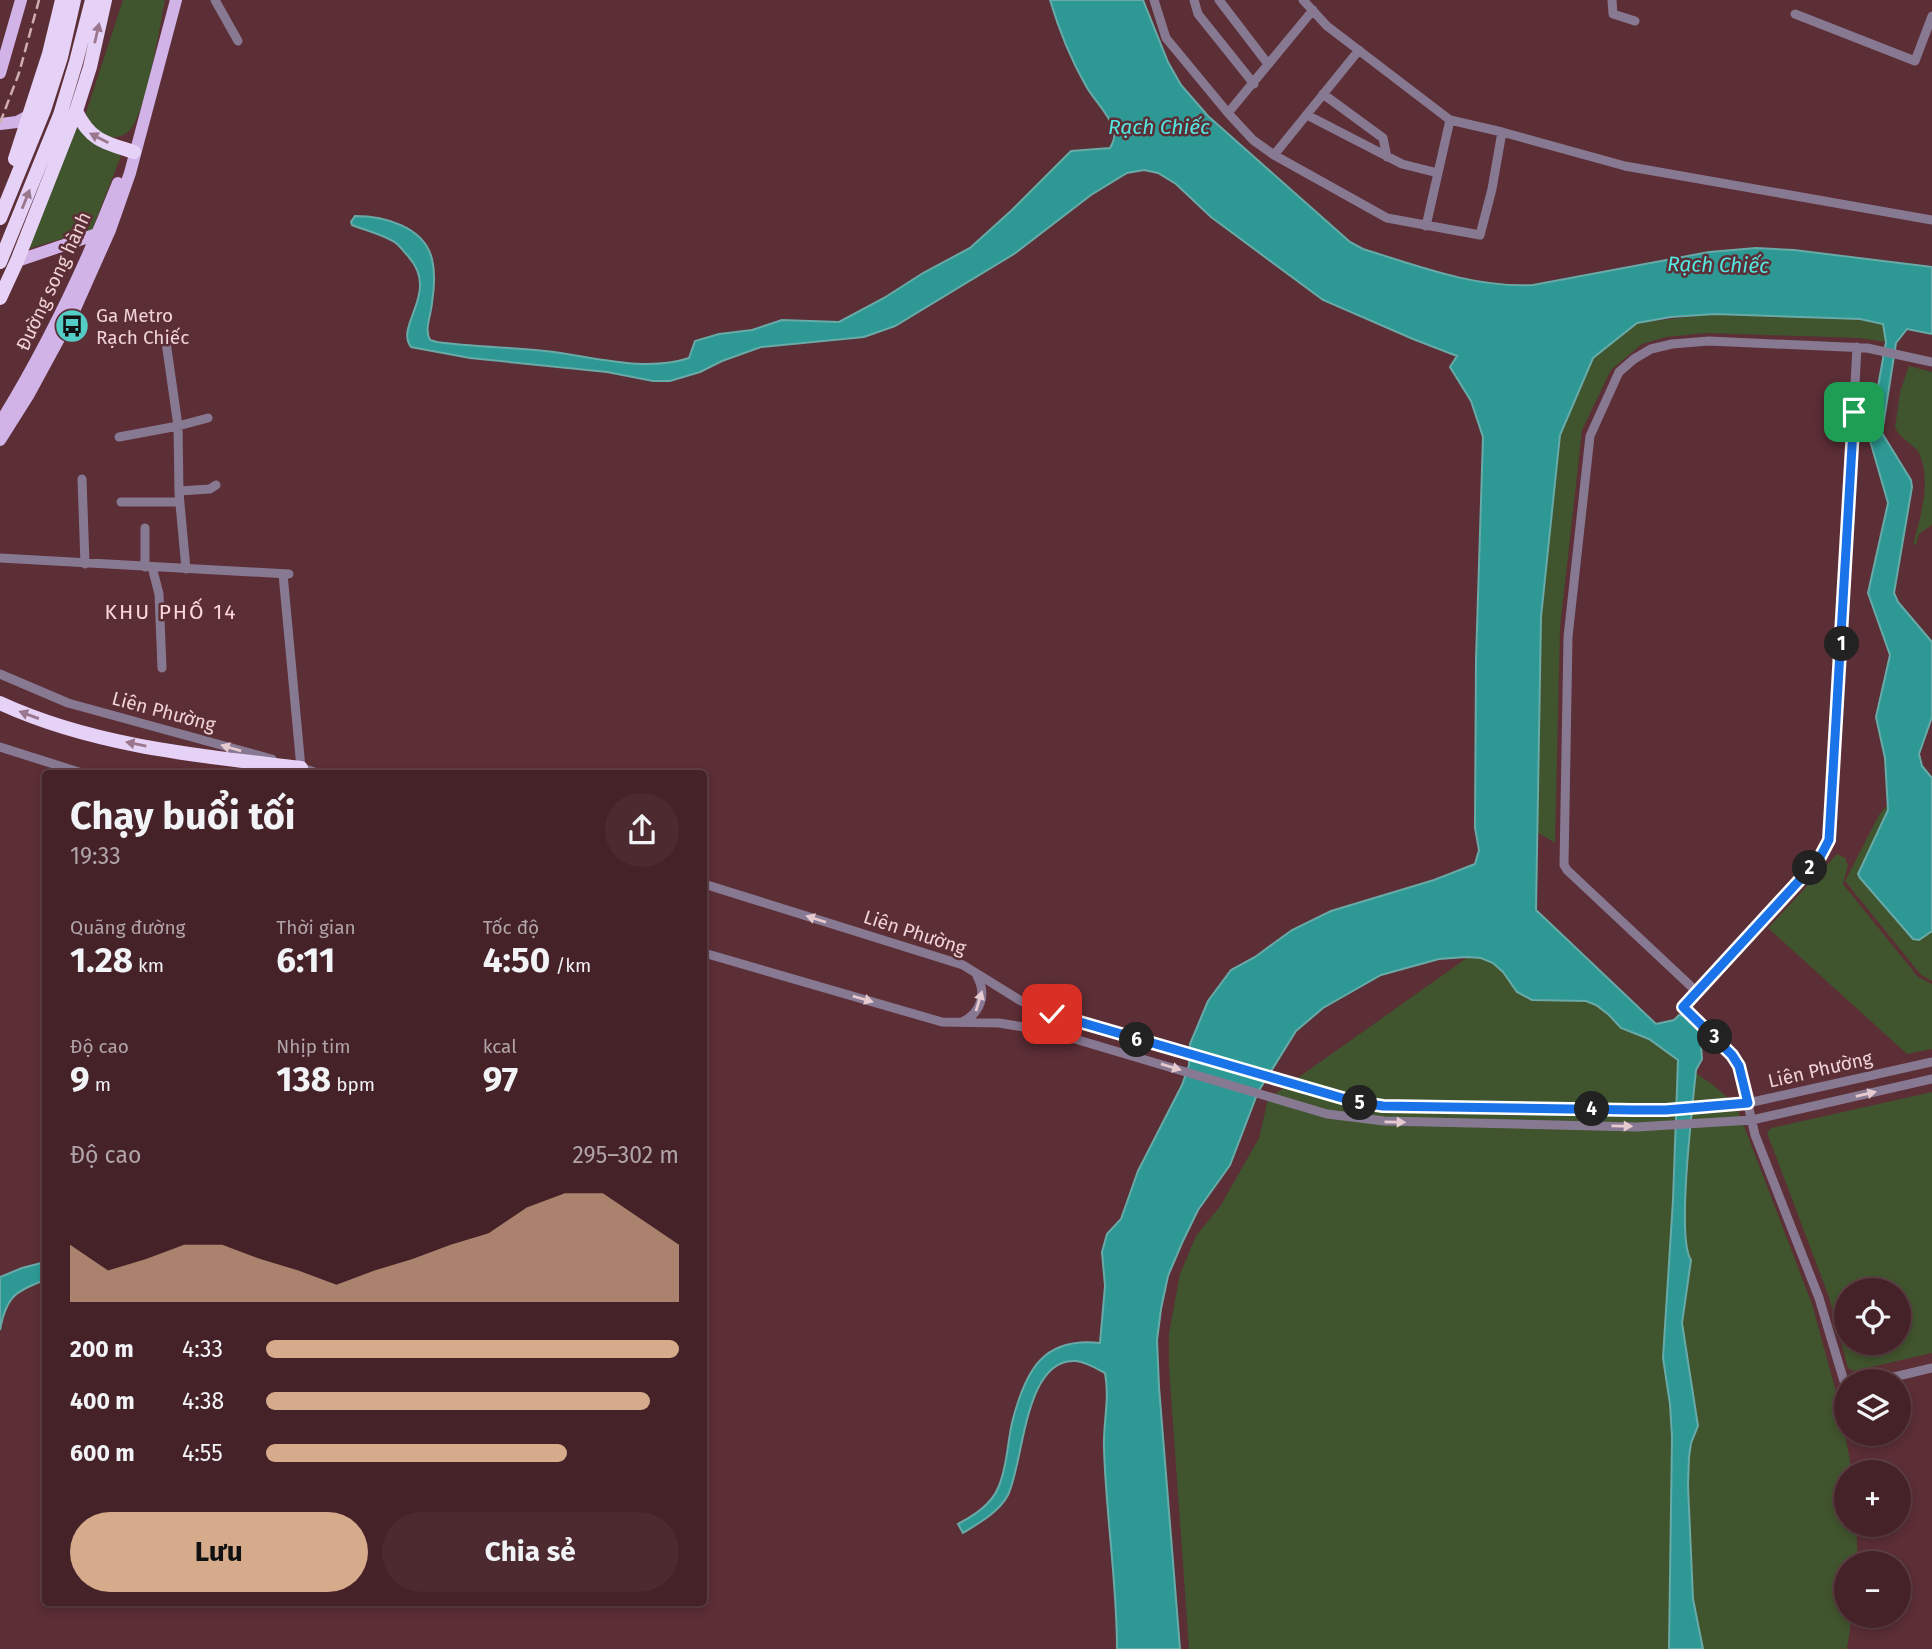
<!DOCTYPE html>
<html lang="vi">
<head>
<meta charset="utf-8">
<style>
	body { margin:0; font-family:"Fira Sans",sans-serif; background:#4c2a30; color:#f1f3f6; height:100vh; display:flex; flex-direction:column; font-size:26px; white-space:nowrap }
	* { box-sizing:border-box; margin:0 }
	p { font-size:23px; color:#b0a4a8 }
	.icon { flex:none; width:38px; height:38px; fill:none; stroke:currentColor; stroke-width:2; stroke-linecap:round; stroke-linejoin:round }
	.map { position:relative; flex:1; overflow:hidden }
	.details { position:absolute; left:42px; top:770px; width:665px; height:836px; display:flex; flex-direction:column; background:#452228; border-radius:7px; box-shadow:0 4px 10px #0003,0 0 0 2px #5d3f45 }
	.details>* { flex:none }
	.controls { position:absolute; left:1834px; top:1278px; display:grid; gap:14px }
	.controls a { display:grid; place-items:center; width:77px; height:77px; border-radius:50%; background:#452228; box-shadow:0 4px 10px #0003,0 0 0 2px #5d3f45; font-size:35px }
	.pin { position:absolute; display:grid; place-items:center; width:60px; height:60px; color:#fff; margin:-30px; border-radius:14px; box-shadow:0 4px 10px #0006 }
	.km { position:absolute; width:35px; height:35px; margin:-18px; border-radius:50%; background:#222; color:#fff; font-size:19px; line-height:35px; text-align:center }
	.round { display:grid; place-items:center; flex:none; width:74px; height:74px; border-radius:37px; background:#4c2a30 }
	.headline { display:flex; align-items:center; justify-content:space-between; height:119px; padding:0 28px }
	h1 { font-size:38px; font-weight:700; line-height:52px }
	.metrics { display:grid; grid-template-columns:repeat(3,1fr); gap:10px; height:119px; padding:7px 28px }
	.metrics div { display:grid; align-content:center }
	.metrics b { font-size:35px; font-weight:700 }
	.metrics small { font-size:19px; font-weight:400 }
	.metrics p { font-size:19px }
	.chart { height:196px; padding:14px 28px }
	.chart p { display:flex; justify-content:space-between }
	.chart svg { width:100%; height:126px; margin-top:7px; fill:#d6ab8b; opacity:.7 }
	.action { display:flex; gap:14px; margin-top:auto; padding:14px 28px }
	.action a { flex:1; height:80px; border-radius:42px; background:#d6ab8b; color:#111; font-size:28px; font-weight:700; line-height:80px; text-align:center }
	.action a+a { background:#4c2a30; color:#f1f3f6 }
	ul { padding:0 28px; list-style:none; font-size:23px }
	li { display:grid; grid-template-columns:112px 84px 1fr; align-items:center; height:52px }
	li i { height:18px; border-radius:9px; background:#d6ab8b }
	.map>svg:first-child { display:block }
</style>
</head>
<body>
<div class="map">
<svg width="1932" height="1649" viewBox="0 0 1932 1649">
	<rect width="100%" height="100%" fill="#5c2e36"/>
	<path fill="#40542d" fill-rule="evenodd" d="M123 0H165C160 26 146 114 130 130 125 135 118 138 111 137 101 136 92 125 84 119Z
		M76 126 85 135 121 156 92 230 27 249Z
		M1715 314 1860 319 1884 324 1886 342 1859 338 1706 333 1666 337 1642 344 1611 370 1582 430 1560 628 1555 843 1537 832 1541 617 1560 435 1593 358 1637 323Z
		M1909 366 1932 372V525L1919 534 1916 544 1913 545C1921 516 1932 478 1918 451 1911 443 1900 438 1895 428L1900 392Z
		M1888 804 1887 814 1859 876 1913 939 1919 940 1932 931V981L1921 975 1845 881 1879 815Z
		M1837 854 1845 858 1848 865 1843 884 1918 977 1932 984V1049L1907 1054 1768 928Z
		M1512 926H1523L1691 1070 1713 1085 1736 1105 1812 1304 1840 1406 1852 1472H1846V1524H1856L1858 1563H1846V1615H1852L1847 1649H1189L1169 1368V1333L1180 1274 1196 1236 1221 1205 1259 1138 1268 1099Z
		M1932 1092V1353L1854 1371 1848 1368 1829 1297 1767 1133 1771 1128ZM1846 1290H1899V1342H1846Z"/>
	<path fill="#2e9994" stroke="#68aaa8" stroke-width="2" d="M1050 0H1143L1168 62 1181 85 1208 116 1350 242 1363 249C1418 266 1474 288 1533 285L1709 252 1756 248 1794 250 1932 267V334L1907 329 1896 343 1882 433 1911 480 1912 487 1894 593 1898 602 1932 642V717L1919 754 1922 766 1932 778V931L1919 940 1913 939 1860 878 1858 874 1888 810 1885 758 1876 717 1890 655 1868 593 1888 503 1869 437 1886 342 1883 324 1860 319 1715 314 1671 317 1637 323 1593 358 1560 435 1541 617 1536 910 1656 1024 1674 1020 1679 1015 1699 1019 1702 1059 1696 1070C1693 1103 1676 1239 1691 1260L1682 1323 1698 1426 1691 1443 1689 1457 1688 1485 1693 1599 1703 1649H1669L1672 1437 1670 1404 1663 1358 1673 1200 1678 1060 1649 1039 1621 1028 1609 1015 1596 1005 1586 1001 1532 1000 1517 992 1503 972 1493 963 1481 958 1466 957 1439 959 1381 975 1323 1008 1296 1031 1258 1092 1230 1165 1198 1210 1182 1243 1168 1276 1161 1309 1157 1340 1159 1387 1180 1649H1117C1117 1582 1106 1516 1104 1448 1103 1423 1110 1399 1105 1373 1096 1368 1086 1362 1076 1361 1024 1357 1024 1462 1008 1495 999 1512 979 1523 963 1533L958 1524C973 1516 991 1505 998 1488 1008 1466 1007 1441 1013 1419 1026 1370 1043 1337 1100 1343L1105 1286 1102 1252 1107 1234 1121 1219 1138 1171 1182 1085 1189 1065 1190 1044 1208 1001 1231 970 1255 957 1292 930 1331 911 1434 880 1475 864 1479 850 1475 828 1476 660 1483 437 1471 401 1450 367 1457 356 1413 339 1323 300 1211 217 1176 184 1158 173 1144 170 1127 173 1091 195 1014 254 895 326 864 337 761 347 722 361 700 372 670 381H653L607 372 470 358 411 347C394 325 441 293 408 256 403 251 399 244 393 241 380 234 365 230 352 225L351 222 355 216C383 216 424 226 432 259 435 271 434 290 432 303 431 316 424 329 430 340L437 342C473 347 509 347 545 351 592 356 643 373 689 358L695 341 719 334 752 330 782 320 839 322 884 298 923 273 970 248 1012 210 1071 151 1110 148C1114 141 1116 135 1113 127 1107 112 1094 100 1086 86 1070 58 1059 30 1050 0Z
		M45 1262V1280C15 1291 6 1297 0 1330V1277L22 1268Z"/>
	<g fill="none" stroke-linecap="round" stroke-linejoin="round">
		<path stroke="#887993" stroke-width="9" d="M215 0 238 41
			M1154 0 1166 38 1228 113 1253 140 1274 155 1387 218 1480 235 1492 189 1502 132
			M1194 0 1198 14 1254 84
			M1219 0 1268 64
			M1303 0 1327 26 1450 120 1502 132 1625 166 1932 220
			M1612 0 1613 14 1635 21
			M1795 14 1915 61 1932 16
			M1323 94 1383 138 1387 157
			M1228 113 1313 10
			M1307 115 1402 164 1438 173
			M1274 155 1359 50
			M1426 226 1450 120
			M166 342 178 426 179 493 186 569
			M119 437 178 426 208 418
			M82 479 85 564
			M179 491 210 489 216 485
			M121 502H180
			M145 528V567
			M0 558 289 574
			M152 567 159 594 162 668
			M283 574 301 768
			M0 674 68 703 272 759
			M0 747 85 774
			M299 767 320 774
			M704 884 963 965 1021 1001 1069 1020 1356 1103 1383 1106 1666 1110 1748 1103 1932 1062
			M704 953 942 1022 999 1023 1048 1031 1327 1114 1384 1121 1637 1127 1752 1120 1932 1079
			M1697 992 1567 870 1564 865 1568 637 1590 436 1619 372 1634 359 1651 349 1672 344 1709 341 1867 348 1932 362
			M962 1022C981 1013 987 994 977 976
			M1877 1381 1932 1368
			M1846 1388 1819 1298 1755 1135 1739 1066 1727 1049 1683 1007 1819 859 1830 840 1857 347"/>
		<path stroke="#d1b3e8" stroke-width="12" d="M0 73 21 0
			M0 124 17 122 30 115
			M17 261 100 233
			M0 423C47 347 85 267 118 183
			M0 440 29 394 73 313 110 230 130 173 176 0"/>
		<path stroke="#e6d1f7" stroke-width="14" d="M76 111C90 140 104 143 134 152
			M15 159 49 54 62 0
			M0 218 44 110 61 57 74 0
			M0 262 60 115 76 62 92 0
			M0 298 17 261 76 111 90 67 105 0
			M0 703C93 746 200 756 301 768"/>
		<path stroke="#cfaeb2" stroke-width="2.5" stroke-dasharray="10 5" stroke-linecap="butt" d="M0 123 19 73 39 0"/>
	</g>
	<defs><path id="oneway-solid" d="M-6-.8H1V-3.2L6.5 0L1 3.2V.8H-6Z" transform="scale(1.75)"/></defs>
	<g fill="#9a778d">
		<use href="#oneway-solid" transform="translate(97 33) rotate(-77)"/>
		<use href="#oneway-solid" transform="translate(99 138) rotate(-153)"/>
		<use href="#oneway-solid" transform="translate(26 199) rotate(-68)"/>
		<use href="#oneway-solid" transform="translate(29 715) rotate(-160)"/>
		<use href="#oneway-solid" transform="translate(136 744) rotate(-169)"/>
	</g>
	<g fill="#e6cacf">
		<use href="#oneway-solid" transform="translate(231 748) rotate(-164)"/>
		<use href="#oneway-solid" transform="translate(816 919) rotate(-162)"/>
		<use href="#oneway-solid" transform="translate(863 999) rotate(16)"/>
		<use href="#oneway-solid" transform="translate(979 1001) rotate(-73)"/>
		<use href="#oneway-solid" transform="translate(1171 1067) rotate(17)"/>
		<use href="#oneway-solid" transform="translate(1866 1094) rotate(-13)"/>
		<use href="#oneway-solid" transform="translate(1395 1122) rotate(1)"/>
		<use href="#oneway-solid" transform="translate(1622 1126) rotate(1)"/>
	</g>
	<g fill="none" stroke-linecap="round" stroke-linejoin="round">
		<g stroke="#fff" stroke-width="14">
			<path id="route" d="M1052 1014 1356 1102 1383 1106 1633 1110H1666L1748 1103 1739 1066 1732 1055 1683 1007 1819 859 1829 840 1854 412"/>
		</g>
		<use href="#route" stroke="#1a73e8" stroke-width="9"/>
	</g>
	<defs>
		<g id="bus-disc" transform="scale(1.75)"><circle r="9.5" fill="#54cdc7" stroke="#5c2e36"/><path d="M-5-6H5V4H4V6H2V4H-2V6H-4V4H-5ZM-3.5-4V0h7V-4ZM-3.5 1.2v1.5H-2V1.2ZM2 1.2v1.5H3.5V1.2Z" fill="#111"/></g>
	</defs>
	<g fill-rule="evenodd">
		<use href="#bus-disc" x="72" y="326"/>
	</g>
	<g text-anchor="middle" stroke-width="5" stroke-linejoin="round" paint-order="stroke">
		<g font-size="19" fill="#f0d3d6" stroke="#5c2e36">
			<text transform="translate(53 281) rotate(-65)" y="7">Đường song hành</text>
			<text transform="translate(164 711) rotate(15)" y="7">Liên Phường</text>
			<text transform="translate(915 932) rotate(18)" y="7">Liên Phường</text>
			<text transform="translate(1820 1069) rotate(-13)" y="7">Liên Phường</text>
		</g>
		<g font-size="19" fill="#f0d3d6" stroke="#5c2e36" text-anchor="start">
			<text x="96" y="322">Ga Metro<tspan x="96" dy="22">Rạch Chiếc</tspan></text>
		</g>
		<g font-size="21" font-style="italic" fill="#53e7e0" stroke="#5c2e36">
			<text x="1159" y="134">Rạch Chiếc</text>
			<text transform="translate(1718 265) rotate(1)" y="7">Rạch Chiếc</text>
		</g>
		<g font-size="21" letter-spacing="2" fill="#fbd7db" stroke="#5c2e36">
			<text x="171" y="619">KHU PHỐ 14</text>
		</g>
	</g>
</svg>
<div class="controls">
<a><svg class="icon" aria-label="locate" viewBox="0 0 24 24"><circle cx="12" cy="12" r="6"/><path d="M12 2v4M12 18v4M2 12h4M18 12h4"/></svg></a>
<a><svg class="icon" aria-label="layers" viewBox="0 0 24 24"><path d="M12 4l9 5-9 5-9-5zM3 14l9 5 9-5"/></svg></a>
<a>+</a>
<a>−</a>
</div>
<div class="pin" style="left:1854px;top:412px;background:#1e9e55"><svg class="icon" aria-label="arrive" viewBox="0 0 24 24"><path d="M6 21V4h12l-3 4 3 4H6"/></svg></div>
<div class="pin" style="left:1052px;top:1014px;background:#d93025"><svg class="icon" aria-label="check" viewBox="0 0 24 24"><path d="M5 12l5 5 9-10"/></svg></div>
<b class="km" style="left:1842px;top:644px">1</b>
<b class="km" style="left:1810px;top:868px">2</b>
<b class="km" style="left:1715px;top:1037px">3</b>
<b class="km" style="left:1592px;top:1109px">4</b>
<b class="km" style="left:1360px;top:1103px">5</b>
<b class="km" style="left:1137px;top:1040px">6</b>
<section class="details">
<div class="headline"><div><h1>Chạy buổi tối</h1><p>19:33</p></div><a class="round"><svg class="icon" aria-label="share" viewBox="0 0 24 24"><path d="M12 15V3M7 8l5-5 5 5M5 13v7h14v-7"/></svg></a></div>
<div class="metrics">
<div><p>Quãng đường</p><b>1.28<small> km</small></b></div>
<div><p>Thời gian</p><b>6:11</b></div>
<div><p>Tốc độ</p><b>4:50<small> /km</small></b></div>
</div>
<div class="metrics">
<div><p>Độ cao</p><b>9<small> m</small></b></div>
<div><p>Nhịp tim</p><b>138<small> bpm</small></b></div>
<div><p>kcal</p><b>97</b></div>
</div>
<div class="chart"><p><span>Độ cao</span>295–302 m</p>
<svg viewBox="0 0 160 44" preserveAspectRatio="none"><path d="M0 44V24L10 33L20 29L30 24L40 24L50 29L60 33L70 38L80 33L90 29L100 24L110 20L120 11L130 6L140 6L150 15L160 24V44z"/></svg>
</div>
<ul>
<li><b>200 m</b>4:33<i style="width:100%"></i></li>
<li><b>400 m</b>4:38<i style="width:93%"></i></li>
<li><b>600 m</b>4:55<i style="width:73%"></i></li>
</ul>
<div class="action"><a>Lưu</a><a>Chia sẻ</a></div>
</section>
</div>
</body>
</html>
